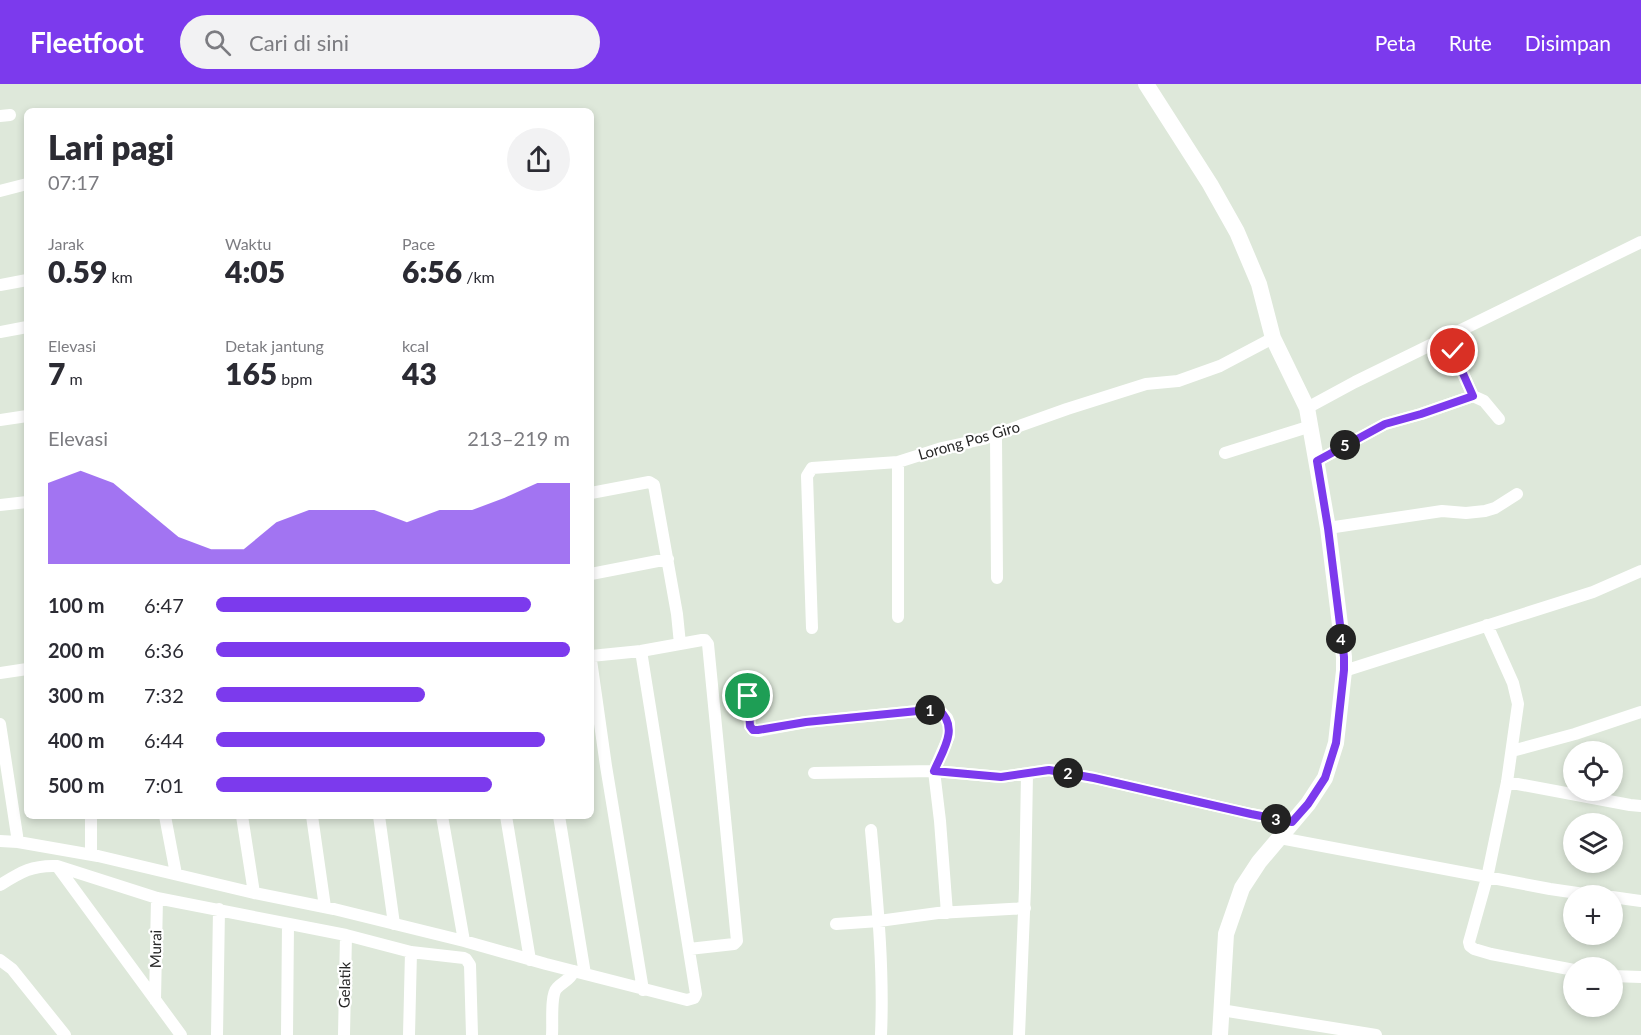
<!DOCTYPE html>
<html lang="id">
<head>
<meta charset="utf-8">
<style>
	body { margin:0; font-family:Lato,sans-serif; background:#f2f2f3; color:#2b2b33; height:100vh; display:flex; flex-direction:column; font-size:22px; white-space:nowrap }
	* { box-sizing:border-box; margin:0 }
	p { font-size:20px; color:#7c7c81 }
	.icon { flex:none; width:33px; height:33px; fill:none; stroke:currentColor; stroke-width:2; stroke-linecap:round; stroke-linejoin:round }
	.map { position:relative; flex:1; overflow:hidden }
	.sheet { position:absolute; left:24px; top:24px; width:570px; height:711px; display:flex; flex-direction:column; background:#fff; border-radius:9px; box-shadow:0 3px 9px #0003 }
	.sheet>* { flex:none }
	.controls { position:absolute; left:1563px; top:657px; display:grid; gap:12px }
	.controls a { display:grid; place-items:center; width:60px; height:60px; border-radius:50%; background:#fff; box-shadow:0 3px 9px #0003; font-size:30px }
	.pin { position:absolute; display:grid; place-items:center; width:51px; height:51px; color:#fff; margin:-26px; border:3px solid #fff; border-radius:50%; box-shadow:0 2px 6px #0007 }
	.km { position:absolute; width:30px; height:30px; margin:-15px; border-radius:50%; background:#222; color:#fff; font-size:16px; line-height:30px; text-align:center }
	.round { display:grid; place-items:center; flex:none; width:63px; height:63px; border-radius:32px; background:#f2f2f3 }
	.summary { display:flex; align-items:center; justify-content:space-between; height:102px; padding:0 24px }
	h1 { font-size:33px; font-weight:800; line-height:45px }
	.stats { display:grid; grid-template-columns:repeat(3,1fr); gap:9px; height:102px; padding:6px 24px }
	.stats div { display:grid; align-content:center }
	.stats b { font-size:30px; font-weight:800 }
	.stats small { font-size:16px; font-weight:400 }
	.stats p { font-size:16px }
	.chart { height:168px; padding:12px 24px }
	.chart p { display:flex; justify-content:space-between }
	.chart svg { width:100%; height:108px; margin-top:6px; fill:#7c3aed; opacity:.7 }
	ul { padding:0 24px; list-style:none; font-size:20px }
	li { display:grid; grid-template-columns:96px 72px 1fr; align-items:center; height:45px }
	li i { height:15px; border-radius:8px; background:#7c3aed }
	header { display:flex; align-items:center; gap:36px; box-sizing:border-box; height:84px; padding:0 30px; background:#7c3aed; color:#fff }
	header strong { font-size:28px }
	nav { display:flex; gap:33px; margin-inline-start:auto; font-size:21px }
	.search { width:420px; height:54px; background:#f2f2f3; display:flex; align-items:center; gap:15px; box-sizing:border-box; padding:0 21px; border-radius:33px; color:#7c7c81; font-size:22px }
	.map>svg:first-child { display:block }
</style>
</head>
<body>
<header>
<strong>Fleetfoot</strong>
<div class="search"><svg class="icon" aria-label="search" viewBox="0 0 24 24"><circle cx="10" cy="10" r="6"/><path d="M15 15l6 6"/></svg>Cari di sini</div>
<nav><a>Peta</a><a>Rute</a><a>Disimpan</a></nav>
</header>
<div class="map">
<svg width="1641" height="951" viewBox="0 0 1641 951">
	<rect width="100%" height="100%" fill="#dee8da"/>
	<g fill="none" stroke-linecap="round" stroke-linejoin="round">
		<path stroke="#fff" stroke-width="12" d="M0 32 10 31
			M0 107 27 100
			M0 201 27 196
			M0 248 27 243
			M1453 267 1473 312
			M1307 324 1355 298 1641 158
			M0 336 27 332
			M996 351 997 494
			M1225 369 1311 342
			M1317 377 1385 340 1421 330 1473 312 1484 317 1499 335
			M898 378V533
			M591 409 649 398 654 401 677 530 680 560
			M0 421 27 418
			M1328 444 1442 427 1466 429 1485 427 1495 424 1517 410
			M591 490 668 475
			M1487 541 1513 599 1518 620 1507 698 1487 794 1469 858 1470 862 1474 865 1491 870 1574 886
			M812 544 807 392 812 384 898 378 942 364 983 355 1067 325 1146 300 1178 297 1220 282 1273 254
			M591 572 641 567 702 556H705L708 560 737 857 734 860 689 865
			M591 576 606 682 643 906
			M1344 587 1593 508 1641 487
			M0 589 27 585
			M748 612 750 642 753 646 758 647 806 638 938 625 947 634 949 639V652L934 687 940 737 947 829
			M0 640 18 758
			M1512 667 1575 650 1641 628
			M814 689 934 687 1001 693 1049 686 1094 694 1251 730 1292 738
			M1507 698 1630 721 1641 722
			M91 732V771
			M165 732 176 790
			M242 732 254 809
			M312 732 325 823
			M379 732 394 840
			M442 732 464 857
			M506 732 530 876
			M559 732 585 890
			M871 746C877 814 884 883 881 951
			M1280 754 1550 805 1598 812
			M0 757 18 758 98 772 254 809 334 825 464 857 546 880 687 916 694 914 696 910 641 567
			M57 782 181 951
			M0 801C21 788 32 781 57 782L157 814 346 851 411 868 464 874 466 875 470 881 472 951
			M1612 813 1641 817
			M836 840 879 837 938 829 1025 824
			M0 876 12 885 65 951
			M1612 892 1641 893
			M155 916 157 814
			M1221 926 1376 951
			M217 951 219 825
			M287 951 288 840
			M344 951 346 851
			M409 951 411 868
			M552 951C553 940 550 911 557 904 564 897 570 896 574 887
			M1019 951 1025 804 1027 690"/>
		<path stroke="#fff" stroke-width="16" d="M1146 0 1210 100 1237 148 1259 200 1273 254 1307 324 1328 444 1344 573V587L1336 659 1325 694 1308 720 1259 778 1242 804 1226 850 1220 951"/>
	</g>
	<g fill="none" stroke-linecap="round" stroke-linejoin="round">
		<g stroke="#fff" stroke-width="12">
			<path id="route" d="M748 612 750 642 753 646H758L806 638 938 625C960 643 943 666 934 687L1001 693 1049 686 1094 694 1251 730 1292 738 1308 720 1325 694 1336 659 1344 586V573L1328 444 1317 377 1385 340 1421 330 1473 312 1453 267"/>
		</g>
		<use href="#route" stroke="#7c3aed" stroke-width="8"/>
	</g>
	<g text-anchor="middle" stroke-width="4.5" stroke-linejoin="round" paint-order="stroke">
		<g font-size="15" fill="#272727" stroke="#fff">
			<text transform="translate(969 357) rotate(-16)" y="5">Lorong Pos Giro</text>
			<text transform="translate(156 865) rotate(-89)" y="5">Murai</text>
			<text transform="translate(345 901) rotate(-89)" y="5">Gelatik</text>
		</g>
	</g>
</svg>
<div class="controls">
<a><svg class="icon" aria-label="locate" viewBox="0 0 24 24"><circle cx="12" cy="12" r="6"/><path d="M12 2v4M12 18v4M2 12h4M18 12h4"/></svg></a>
<a><svg class="icon" aria-label="layers" viewBox="0 0 24 24"><path d="M12 4l9 5-9 5-9-5zM3 14l9 5 9-5"/></svg></a>
<a>+</a>
<a>−</a>
</div>
<div class="pin" style="left:748px;top:612px;background:#1e9e55"><svg class="icon" aria-label="arrive" viewBox="0 0 24 24"><path d="M6 21V4h12l-3 4 3 4H6"/></svg></div>
<div class="pin" style="left:1453px;top:267px;background:#d93025"><svg class="icon" aria-label="check" viewBox="0 0 24 24"><path d="M5 12l5 5 9-10"/></svg></div>
<b class="km" style="left:930px;top:626px">1</b>
<b class="km" style="left:1068px;top:689px">2</b>
<b class="km" style="left:1276px;top:735px">3</b>
<b class="km" style="left:1341px;top:555px">4</b>
<b class="km" style="left:1345px;top:361px">5</b>
<section class="sheet">
<div class="summary"><div><h1>Lari pagi</h1><p>07:17</p></div><a class="round"><svg class="icon" aria-label="share" viewBox="0 0 24 24"><path d="M12 15V3M7 8l5-5 5 5M5 13v7h14v-7"/></svg></a></div>
<div class="stats">
<div><p>Jarak</p><b>0.59<small> km</small></b></div>
<div><p>Waktu</p><b>4:05</b></div>
<div><p>Pace</p><b>6:56<small> /km</small></b></div>
</div>
<div class="stats">
<div><p>Elevasi</p><b>7<small> m</small></b></div>
<div><p>Detak jantung</p><b>165<small> bpm</small></b></div>
<div><p>kcal</p><b>43</b></div>
</div>
<div class="chart"><p><span>Elevasi</span>213–219 m</p>
<svg viewBox="0 0 160 44" preserveAspectRatio="none"><path d="M0 44V11L10 6L20 11L30 22L40 33L50 38L60 38L70 27L80 22L90 22L100 22L110 27L120 22L130 22L140 17L150 11L160 11V44z"/></svg>
</div>
<ul>
<li><b>100 m</b>6:47<i style="width:89%"></i></li>
<li><b>200 m</b>6:36<i style="width:100%"></i></li>
<li><b>300 m</b>7:32<i style="width:59%"></i></li>
<li><b>400 m</b>6:44<i style="width:93%"></i></li>
<li><b>500 m</b>7:01<i style="width:78%"></i></li>
</ul>
</section>
</div>
</body>
</html>
